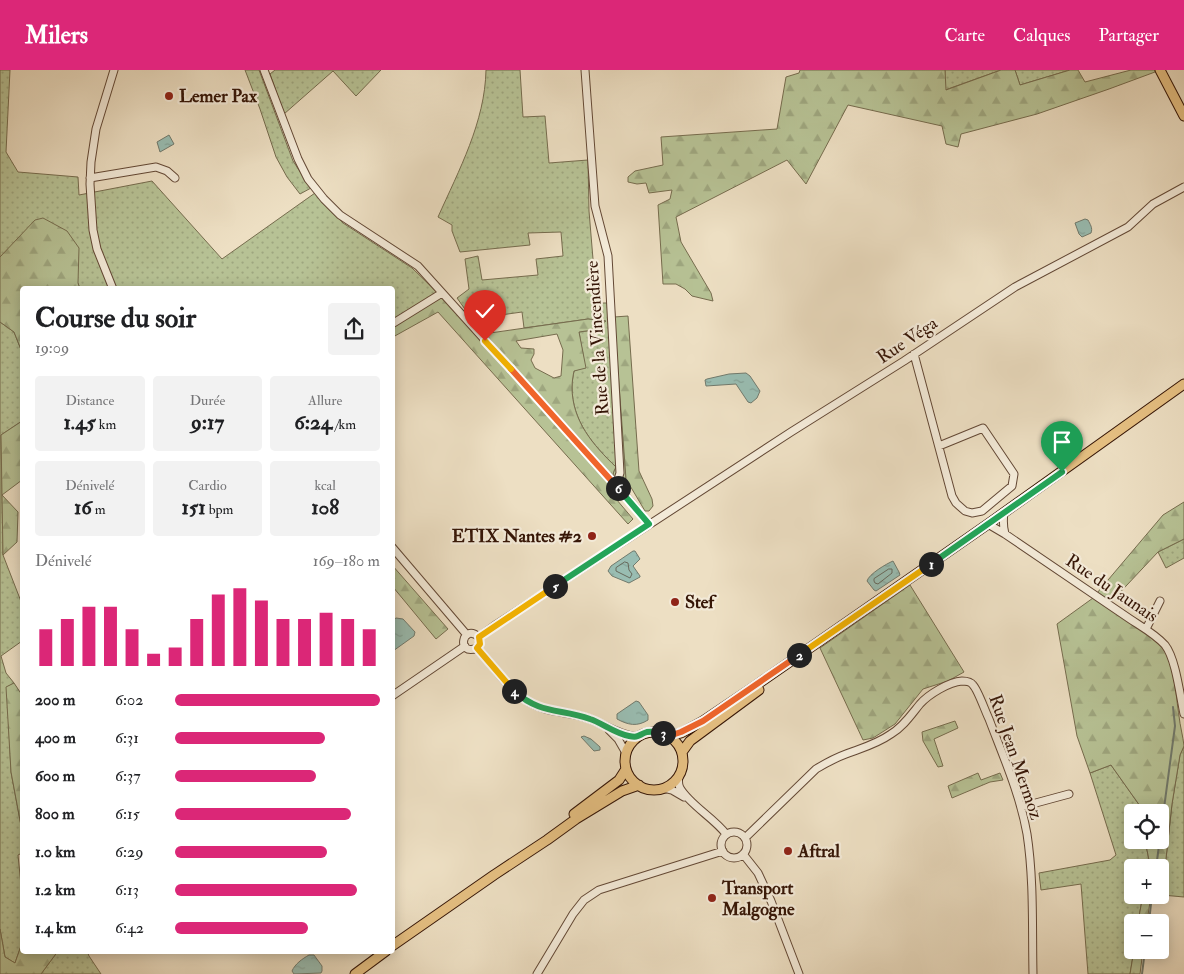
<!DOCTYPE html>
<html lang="fr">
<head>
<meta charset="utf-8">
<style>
	body { margin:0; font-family:"IM FELL Double Pica",serif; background:#f2f2f2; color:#202124; height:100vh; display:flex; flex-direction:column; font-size:19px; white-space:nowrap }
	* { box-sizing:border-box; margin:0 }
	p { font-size:16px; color:#757577 }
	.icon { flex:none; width:28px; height:28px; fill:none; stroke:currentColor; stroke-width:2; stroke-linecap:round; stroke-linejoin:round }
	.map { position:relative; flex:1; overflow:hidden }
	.details { position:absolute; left:20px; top:216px; width:375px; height:668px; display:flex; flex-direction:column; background:#fff; border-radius:5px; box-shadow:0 2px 12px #0003 }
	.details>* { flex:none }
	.fabs { position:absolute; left:1124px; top:734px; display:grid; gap:10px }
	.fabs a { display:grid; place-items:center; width:45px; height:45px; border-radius:5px; background:#fff; box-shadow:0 2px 12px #0003; font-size:25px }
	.pin { position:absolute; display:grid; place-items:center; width:42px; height:42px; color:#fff; margin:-51px -21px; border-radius:50% 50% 50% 0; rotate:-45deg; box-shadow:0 0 5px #0007 }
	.pin .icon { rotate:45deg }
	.km { position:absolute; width:25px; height:25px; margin:-12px; border-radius:50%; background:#222; color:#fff; font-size:14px; line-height:25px; text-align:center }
	.round { display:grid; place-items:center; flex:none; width:52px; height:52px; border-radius:5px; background:#f2f2f2 }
	.head { display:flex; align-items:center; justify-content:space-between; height:85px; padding:0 15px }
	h1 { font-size:28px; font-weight:800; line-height:38px }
	.metrics { display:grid; grid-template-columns:repeat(3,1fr); gap:8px; height:85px; padding:5px 15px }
	.metrics div { display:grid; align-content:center; border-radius:5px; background:#f2f2f2; text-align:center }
	.metrics b { font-size:21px; font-weight:800 }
	.metrics small { font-size:14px; font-weight:400 }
	.metrics p { font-size:14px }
	.chart { height:140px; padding:10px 15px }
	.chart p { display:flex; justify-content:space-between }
	.chart svg { width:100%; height:90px; margin-top:5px; stroke:#db2777; stroke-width:6 }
	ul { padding:0 15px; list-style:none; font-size:16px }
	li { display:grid; grid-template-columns:80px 60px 1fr; align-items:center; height:38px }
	li i { height:12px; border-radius:6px; background:#db2777 }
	header { display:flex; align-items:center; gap:30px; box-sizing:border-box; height:70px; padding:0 25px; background:#db2777; color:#fff }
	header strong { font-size:24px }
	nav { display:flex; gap:28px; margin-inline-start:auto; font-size:18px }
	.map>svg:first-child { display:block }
</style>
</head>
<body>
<header>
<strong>Milers</strong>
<nav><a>Carte</a><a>Calques</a><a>Partager</a></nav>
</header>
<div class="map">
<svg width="1184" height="904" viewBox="0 0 1184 904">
	<defs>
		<pattern id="grass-dots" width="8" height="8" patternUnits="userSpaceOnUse" patternTransform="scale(1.25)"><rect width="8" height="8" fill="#b7c295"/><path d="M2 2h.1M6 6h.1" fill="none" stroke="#9ea67f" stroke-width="1.8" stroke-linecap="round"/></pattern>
		<pattern id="forest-firs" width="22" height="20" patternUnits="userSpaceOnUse" patternTransform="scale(1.25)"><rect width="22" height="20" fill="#b7c295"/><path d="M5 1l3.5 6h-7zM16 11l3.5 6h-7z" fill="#9ea67f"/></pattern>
		<pattern id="water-ripples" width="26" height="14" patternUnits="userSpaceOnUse" patternTransform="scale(1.25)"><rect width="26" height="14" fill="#99bdb2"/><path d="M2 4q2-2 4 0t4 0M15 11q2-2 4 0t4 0" fill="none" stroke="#84a298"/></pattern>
	</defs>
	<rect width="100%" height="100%" fill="#eddfc3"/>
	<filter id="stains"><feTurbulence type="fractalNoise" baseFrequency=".004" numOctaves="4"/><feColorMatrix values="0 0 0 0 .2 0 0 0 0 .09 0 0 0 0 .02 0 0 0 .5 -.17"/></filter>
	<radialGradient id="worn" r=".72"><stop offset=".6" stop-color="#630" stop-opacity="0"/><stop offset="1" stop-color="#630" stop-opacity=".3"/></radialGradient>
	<path fill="url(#grass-dots)" stroke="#766c4e" d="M0 0H10L6 82 18 102 78 107 79 125 152 111 222 189 315 123 343 153 412 198 442 227 393 257 392 219H80L78 213 0 187V189Z
		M245 0H259L293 91 311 118 300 124 287 107 276 87 260 39Z
		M275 0H381L356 26 333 1 284 44 270 4Z
		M486 0H520L523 47 545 46 549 93 588 90 589 141 594 201 599 206 601 233H614L626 409 614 419 613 403 616 397C593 375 572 351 572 317 572 312 573 306 574 301L585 297 579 262 593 260 605 251 588 249 524 258 522 242 472 249 457 228 469 219 465 189 478 186 482 210 538 205 536 189 563 186 561 162 528 163 530 175 460 182 452 161V155L438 147C459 100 485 52 486 0Z
		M945 0H1001L945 20Z
		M1015 0H1070L1020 15Z
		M0 252 14 262 22 282V351L1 365 3 485 22 534V571L1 586 6 603 14 613 7 617 11 702 22 761V783L18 785 22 825V873L15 893 5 887 0 859Z
		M1184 469V488L1166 498 1158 482Z
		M1184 676V827L1162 825 1172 734 1180 685Z
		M1111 695 1140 736 1141 742H1132V770H1145L1150 795 1149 797 1132 798V825H1143L1138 852H1132V880H1134L1130 904H1088L1081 814 1041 820 1039 803 1110 790 1116 785 1090 703Z
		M58 881H87L89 886 101 904H41Z"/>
	<path fill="url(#forest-firs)" stroke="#766c4e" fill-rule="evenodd" d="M800 0H945L946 20 1001 0H1015L1020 15 1070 0H1078L1085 12 1131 0H1155V2L1109 19 1037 44 961 64 958 77 946 74 942 56 848 35 806 114 787 90 676 147 681 172 711 223 713 231 692 226 685 219 676 214H663L658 135 670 129 672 120 649 123 646 113 637 114 628 112V107L635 101 663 95 661 67 777 59 786 7 799 3Z
		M43 148 67 161 79 178 78 213 80 219H22V282L14 262 0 252V187L35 150Z
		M442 227 476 265 588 249 606 251 593 260 579 262 586 298 574 301C573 306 572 312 572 317 572 351 593 375 616 397 609 408 617 414 611 423L633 449 628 454 438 242 393 267V257ZM557 264 563 280 561 306 554 308 535 298 531 290 534 284V279L521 278 516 271Z
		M628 246 639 401 652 429 653 436 649 441H645L626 409 614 247Z
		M22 351V410L2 425 18 442 17 472 3 485 1 365Z
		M1184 432V469L1158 482 1111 532 1097 523 1163 445Z
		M392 495 448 559 436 569 393 517Z
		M910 515 964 602 948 611 923 619 895 654 873 668 863 670 820 578Z
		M1093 528C1115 544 1142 556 1161 576 1174 590 1176 627 1179 646 1180 656 1183 666 1184 676L1180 685 1172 734 1162 825H1157H1160V798L1149 797 1150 795 1145 770H1160V742H1141L1140 736 1111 695 1090 703 1077 666 1057 554Z
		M14 613 22 625V761L11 702 6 617Z
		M955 651 958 658 934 669 943 696 938 697 923 671 922 662Z
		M978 703 981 710 1000 703 1003 710 990 712 952 728 948 716Z
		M1143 825H1151L1147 852H1138Z
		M0 859 5 887 15 893 22 873V881H58L41 904H0Z
		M1134 880H1143L1140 904H1130Z"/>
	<path fill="url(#water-ripples)" stroke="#717a6d" d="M169 65 174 74 160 82 157 72Z
		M1085 149 1088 150C1090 154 1093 158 1091 163L1082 167 1079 164 1075 153Z
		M746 303 750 306 760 321 757 328 751 333 748 332 736 314 706 316 705 310 707 309 729 304Z
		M633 481H635L640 489 633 496 640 506V507L629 513 612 506 608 501 611 496Z
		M893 491 899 502 900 505 876 521 874 520 867 511C869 504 886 494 893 491Z
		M396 548 403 549 415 562 414 566 393 581V550Z
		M636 631 639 632 648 645V650C637 657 628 655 617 649V644Z
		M584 666 591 669 600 677V680L594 681 581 667Z
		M309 885H314L322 896V901L321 903 294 904 292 901C295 894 302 889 309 885Z"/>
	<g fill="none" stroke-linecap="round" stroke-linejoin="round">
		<path stroke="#67695c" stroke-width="1" d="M625 492 628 493 629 500 632 504 630 508 616 501V498Z
			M889 499H892V503L878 514 875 513 874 511V509Z"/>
		<path stroke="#717a6d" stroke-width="2" d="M1156 798 1175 656 1173 637
			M1149 852 1152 825
			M1142 904 1145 880"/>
		<g stroke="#634835" stroke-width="9">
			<path id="minor" d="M264 0 298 89 308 109 324 129 340 145 418 196 623 423 649 454
				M585 0 595 136 608 186 620 403 618 409 614 413
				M90 108 156 97 167 101 175 108
				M113 219 97 179 93 160 90 114 91 92 96 59 114 0
				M392 254 442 223
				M914 284 952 426 956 433 965 441 972 443 982 441 1012 416 1014 404 983 358 939 376
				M1004 442C1003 450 1003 457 1005 464
				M988 454 1005 464 1130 549C1142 557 1155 564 1165 575 1176 589 1180 626 1184 644
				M392 477 467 565
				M1146 559 1160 531
				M479 567 497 554 791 362 904 291 1015 217 1128 157 1153 134 1184 117
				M477 578C499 601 513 630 545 639 559 643 573 643 587 648 604 654 619 665 637 667
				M477 578C456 587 462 552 479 567
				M392 626 465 576
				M609 660 618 669 626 683
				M679 707C678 711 678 714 680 718 690 735 714 748 726 764
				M663 718 672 720 684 727
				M1021 737 1069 724
				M721 775a13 13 0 1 1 26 0a13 13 0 1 1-26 0Z
				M745 768 816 699C826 693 835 688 846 684 862 678 877 674 891 664 903 657 911 645 920 634 929 624 949 612 962 611 966 611 971 612 973 615 978 620 985 641 989 649 1003 686 1020 724 1027 764 1034 810 1032 858 1033 904
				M743 784 758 803 771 831 799 904
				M537 904 573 844 584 830 599 820 723 781"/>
		</g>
		<g stroke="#351506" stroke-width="11">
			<path id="major" d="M1160 0 1184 46
				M625 691a29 29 0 1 1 58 0a29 29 0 1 1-58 0Z
				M669 666 681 663 703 651 755 616 988 454 1184 314
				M682 682 690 671 759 620
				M574 744 619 710 626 699
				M392 876 494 805 547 770 576 749 622 721 639 715
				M355 904 386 881"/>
		</g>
		<use href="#minor" stroke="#f3ead8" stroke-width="7"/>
		<use href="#major" stroke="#e6c082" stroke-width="9"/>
	</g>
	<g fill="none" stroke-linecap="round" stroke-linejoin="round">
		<g stroke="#fff" stroke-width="10">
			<path id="split-1" d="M931 494 1062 402"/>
		</g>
		<g stroke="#fff" stroke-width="10">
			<path id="split-2" d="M799 585 931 494"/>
		</g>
		<g stroke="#fff" stroke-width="10">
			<path id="split-3" d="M663 663 669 666 681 662 703 651 799 585"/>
		</g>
		<g stroke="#fff" stroke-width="10">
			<path id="split-4" d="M514 621C541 645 560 638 590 649 602 653 616 664 629 666 639 668 638 665 647 662 652 661 657 662 663 663"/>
		</g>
		<g stroke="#fff" stroke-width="10">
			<path id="split-5" d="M514 621 477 578 480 574 479 567 555 516"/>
		</g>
		<g stroke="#fff" stroke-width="10">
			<path id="split-6" d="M555 516 649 454 618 418"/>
		</g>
		<g stroke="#fff" stroke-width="10">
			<path id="split-7" d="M511 299 618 418"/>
		</g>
		<g stroke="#fff" stroke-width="10">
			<path id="split-8" d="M485 271 511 299"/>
		</g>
		<use href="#split-1" stroke="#22a559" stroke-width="6"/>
		<use href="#split-2" stroke="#f5b400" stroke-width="6"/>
		<use href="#split-3" stroke="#f0652b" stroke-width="6"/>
		<use href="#split-4" stroke="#22a559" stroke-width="6"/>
		<use href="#split-5" stroke="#f5b400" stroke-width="6"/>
		<use href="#split-6" stroke="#22a559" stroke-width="6"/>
		<use href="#split-7" stroke="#f0652b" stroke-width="6"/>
		<use href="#split-8" stroke="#f5b400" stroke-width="6"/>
	</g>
	<g fill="#8f2418" stroke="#f3ead8" stroke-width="2">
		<circle cx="169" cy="26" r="5"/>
		<circle cx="592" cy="466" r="5"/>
		<circle cx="675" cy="532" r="5"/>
		<circle cx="788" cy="781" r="5"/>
		<circle cx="712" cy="828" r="5"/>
	</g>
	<g text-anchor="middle" stroke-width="4.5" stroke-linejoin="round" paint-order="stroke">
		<g font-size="18" font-weight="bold" fill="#351506" stroke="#f3ead8" text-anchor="start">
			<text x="179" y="32">Lemer Pax</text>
			<text x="582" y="472" text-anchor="end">ETIX Nantes #2</text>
			<text x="685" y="538">Stef</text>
			<text x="798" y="787">Aftral</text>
			<text x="722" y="824">Transport<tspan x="722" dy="21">Malgogne</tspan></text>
		</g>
		<g font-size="18" fill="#351506" stroke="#f3ead8">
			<text transform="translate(597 268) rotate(-94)" y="6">Rue de la Vincendière</text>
			<text transform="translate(907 270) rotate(-34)" y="6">Rue Véga</text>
			<text transform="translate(1112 518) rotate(34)" y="6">Rue du Jaunais</text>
			<text transform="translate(1016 687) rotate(71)" y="6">Rue Jean Mermoz</text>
		</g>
	</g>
	<rect width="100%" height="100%" filter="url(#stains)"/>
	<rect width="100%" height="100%" fill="url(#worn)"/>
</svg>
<div class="fabs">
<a><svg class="icon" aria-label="locate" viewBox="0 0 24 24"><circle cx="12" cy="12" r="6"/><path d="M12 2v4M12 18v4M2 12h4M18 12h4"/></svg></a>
<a>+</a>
<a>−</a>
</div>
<div class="pin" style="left:1062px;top:402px;background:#1e9e55"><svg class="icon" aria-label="arrive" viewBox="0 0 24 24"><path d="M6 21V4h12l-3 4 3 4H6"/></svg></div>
<div class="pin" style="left:485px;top:271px;background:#d93025"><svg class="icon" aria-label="check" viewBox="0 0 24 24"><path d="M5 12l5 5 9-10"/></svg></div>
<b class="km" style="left:931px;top:494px">1</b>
<b class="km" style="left:799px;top:585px">2</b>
<b class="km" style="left:663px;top:663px">3</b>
<b class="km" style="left:514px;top:621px">4</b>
<b class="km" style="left:555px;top:516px">5</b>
<b class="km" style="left:618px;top:418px">6</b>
<section class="details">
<div class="head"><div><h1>Course du soir</h1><p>19:09</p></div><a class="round"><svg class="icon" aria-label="share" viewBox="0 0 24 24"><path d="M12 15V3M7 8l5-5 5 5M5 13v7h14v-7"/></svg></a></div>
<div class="metrics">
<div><p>Distance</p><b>1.45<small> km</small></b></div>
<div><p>Durée</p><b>9:17</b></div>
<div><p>Allure</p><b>6:24<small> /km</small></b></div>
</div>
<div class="metrics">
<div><p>Dénivelé</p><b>16<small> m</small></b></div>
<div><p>Cardio</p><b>151<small> bpm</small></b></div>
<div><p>kcal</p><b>108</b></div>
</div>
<div class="chart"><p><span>Dénivelé</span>169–180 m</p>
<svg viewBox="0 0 160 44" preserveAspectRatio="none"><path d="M5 44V26M15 44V21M25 44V15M35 44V15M45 44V26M55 44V38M65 44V35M75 44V21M85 44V9M95 44V6M105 44V12M115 44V21M125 44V21M135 44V18M145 44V21M155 44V26"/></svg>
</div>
<ul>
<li><b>200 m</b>6:02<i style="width:100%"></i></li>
<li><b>400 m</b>6:31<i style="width:73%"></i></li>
<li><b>600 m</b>6:37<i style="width:69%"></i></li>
<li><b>800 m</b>6:15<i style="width:86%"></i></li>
<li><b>1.0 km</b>6:29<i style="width:74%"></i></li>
<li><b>1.2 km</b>6:13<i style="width:89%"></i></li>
<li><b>1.4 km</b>6:42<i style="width:65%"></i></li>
</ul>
</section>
</div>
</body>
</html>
